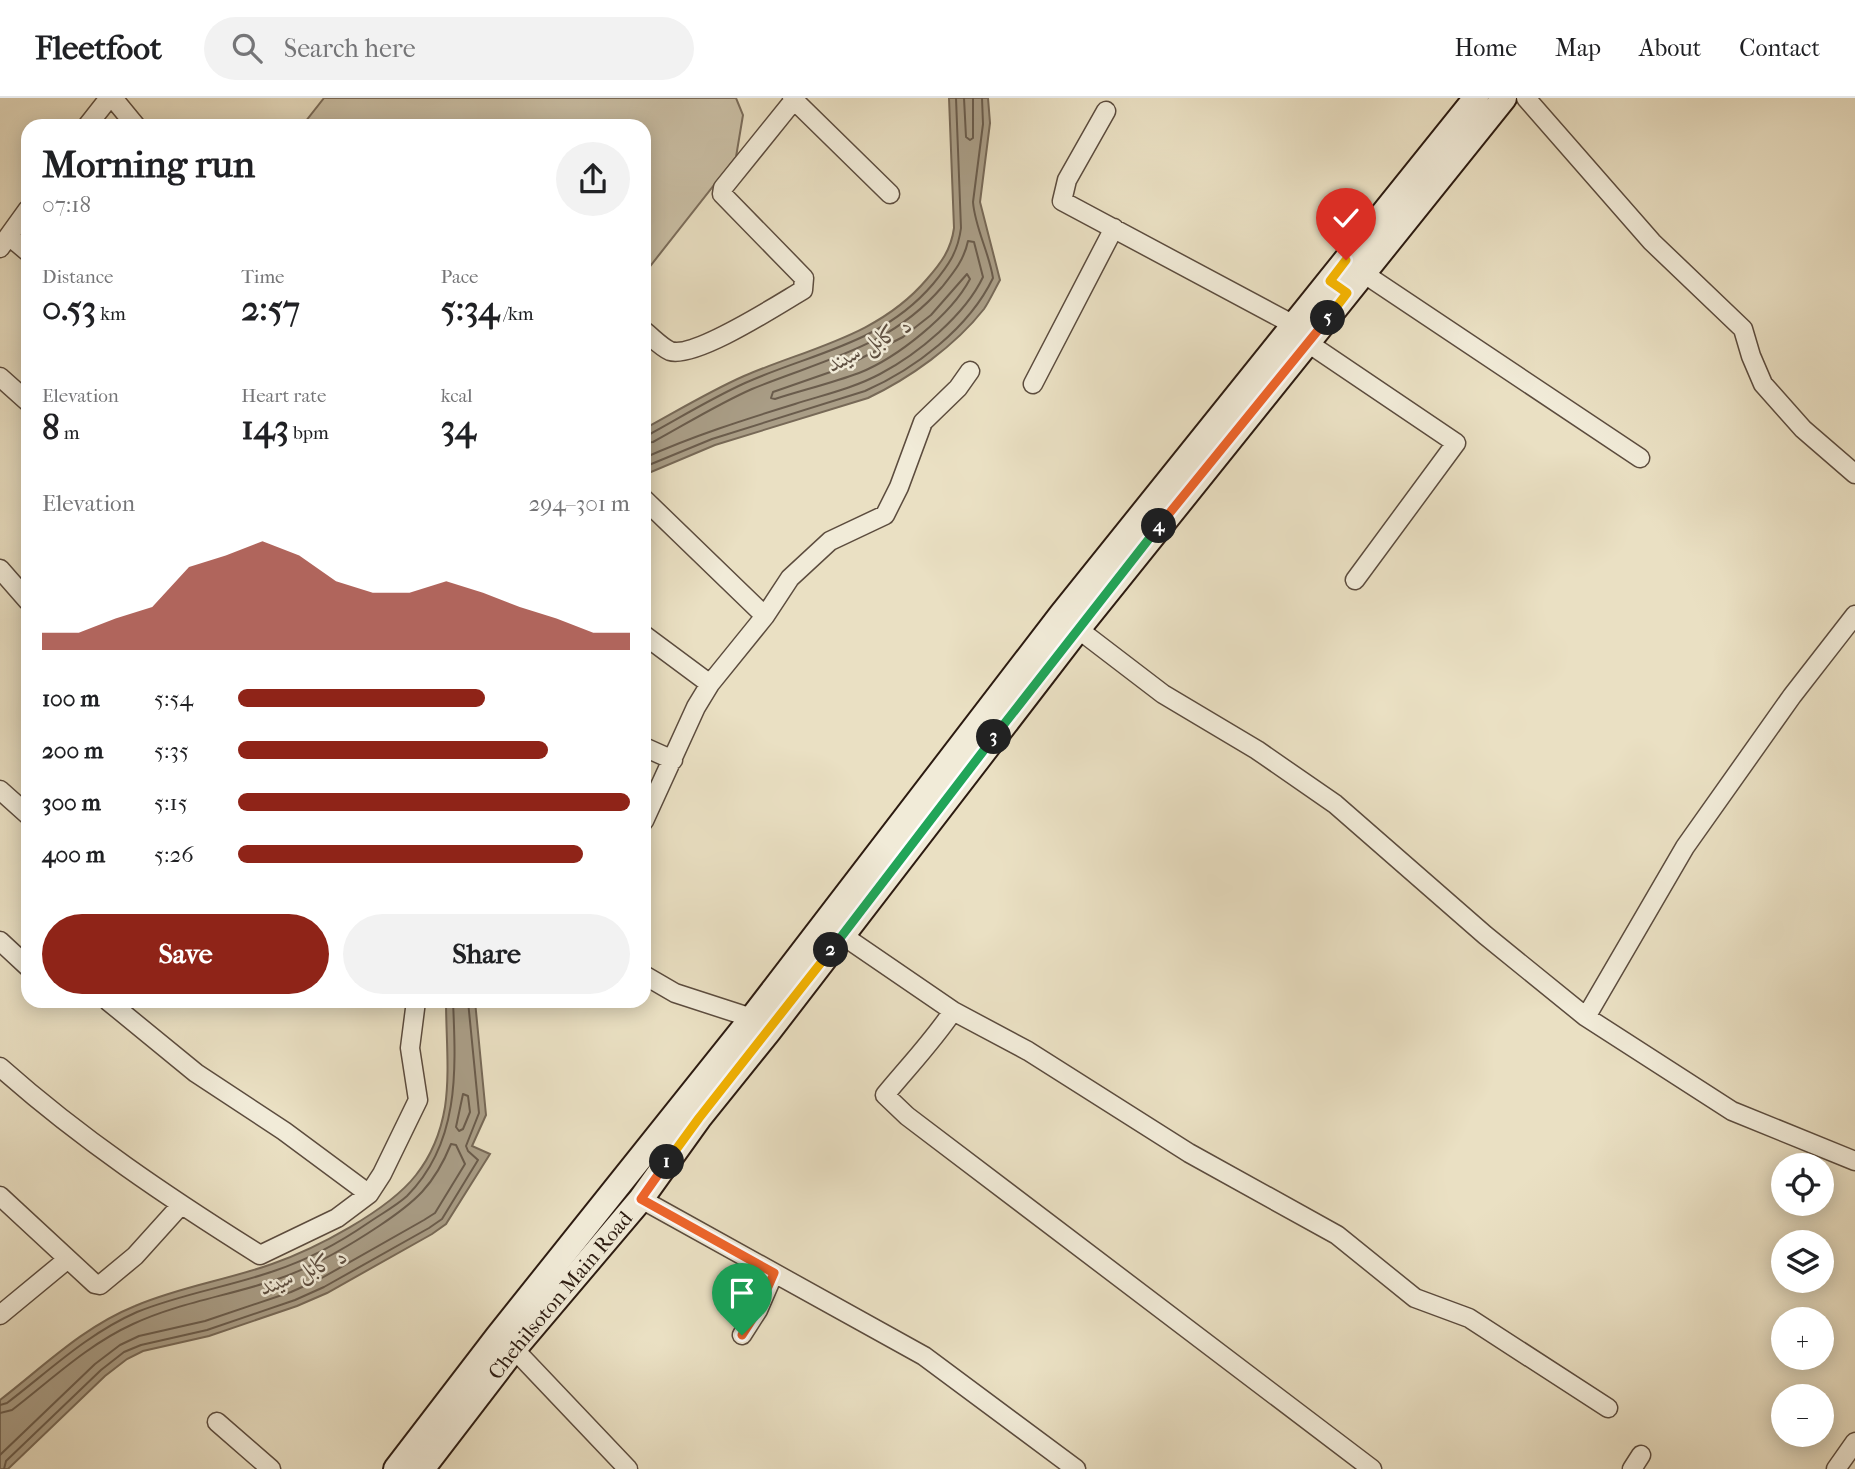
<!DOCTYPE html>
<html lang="en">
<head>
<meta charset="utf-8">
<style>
	body { margin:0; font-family:"IM FELL French Canon",Amiri,serif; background:#f2f2f2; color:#202124; height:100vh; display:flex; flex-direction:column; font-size:26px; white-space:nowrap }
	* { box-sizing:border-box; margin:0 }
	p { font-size:23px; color:#757577 }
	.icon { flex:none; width:38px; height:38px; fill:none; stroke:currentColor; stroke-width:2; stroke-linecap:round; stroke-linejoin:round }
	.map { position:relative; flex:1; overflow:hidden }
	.drawer { position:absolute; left:21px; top:21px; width:630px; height:889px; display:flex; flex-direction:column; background:#fff; border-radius:21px; box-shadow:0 4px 18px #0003 }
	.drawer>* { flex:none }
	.tools { position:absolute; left:1771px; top:1055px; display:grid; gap:14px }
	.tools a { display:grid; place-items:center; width:63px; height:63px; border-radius:50%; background:#fff; box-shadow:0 4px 18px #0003; font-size:35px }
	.pin { position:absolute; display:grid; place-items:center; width:60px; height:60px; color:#fff; margin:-72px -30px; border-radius:50% 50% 50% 0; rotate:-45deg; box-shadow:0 0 7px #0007 }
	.pin .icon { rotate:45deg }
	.km { position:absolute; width:35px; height:35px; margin:-18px; border-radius:50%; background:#222; color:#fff; font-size:19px; line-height:35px; text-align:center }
	.round { display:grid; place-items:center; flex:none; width:74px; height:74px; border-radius:37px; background:#f2f2f2 }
	.summary { display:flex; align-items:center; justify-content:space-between; height:119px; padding:0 21px }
	h1 { font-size:38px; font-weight:700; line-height:52px }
	.stats { display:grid; grid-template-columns:repeat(3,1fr); gap:10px; height:119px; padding:7px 21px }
	.stats div { display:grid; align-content:center }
	.stats b { font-size:35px; font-weight:700 }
	.stats small { font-size:19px; font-weight:400 }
	.stats p { font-size:19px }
	.chart { height:196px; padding:14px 21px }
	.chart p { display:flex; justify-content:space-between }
	.chart svg { width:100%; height:126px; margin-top:7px; fill:#8f2418; opacity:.7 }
	.button { display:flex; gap:14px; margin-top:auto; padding:14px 21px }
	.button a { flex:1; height:80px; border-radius:42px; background:#8f2418; color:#fff; font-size:28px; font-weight:700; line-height:80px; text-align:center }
	.button a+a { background:#f2f2f2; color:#202124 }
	ul { padding:0 21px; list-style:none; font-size:23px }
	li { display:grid; grid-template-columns:112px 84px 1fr; align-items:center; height:52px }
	li i { height:18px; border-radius:9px; background:#8f2418 }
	header { display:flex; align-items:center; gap:42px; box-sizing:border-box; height:98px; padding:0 35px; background:#fff; border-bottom:2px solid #e0e0e0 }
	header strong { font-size:33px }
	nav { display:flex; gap:38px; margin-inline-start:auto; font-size:24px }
	.search { width:490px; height:63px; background:#f2f2f2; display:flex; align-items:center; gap:18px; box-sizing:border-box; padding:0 24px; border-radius:38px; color:#757577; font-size:26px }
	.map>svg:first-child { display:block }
</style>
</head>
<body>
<header>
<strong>Fleetfoot</strong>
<div class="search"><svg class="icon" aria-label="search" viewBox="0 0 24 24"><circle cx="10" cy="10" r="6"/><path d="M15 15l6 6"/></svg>Search here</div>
<nav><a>Home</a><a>Map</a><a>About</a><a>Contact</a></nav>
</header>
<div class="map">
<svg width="1855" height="1371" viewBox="0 0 1855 1371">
	<rect width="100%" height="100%" fill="#eae0c3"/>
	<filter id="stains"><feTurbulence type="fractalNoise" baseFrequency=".00286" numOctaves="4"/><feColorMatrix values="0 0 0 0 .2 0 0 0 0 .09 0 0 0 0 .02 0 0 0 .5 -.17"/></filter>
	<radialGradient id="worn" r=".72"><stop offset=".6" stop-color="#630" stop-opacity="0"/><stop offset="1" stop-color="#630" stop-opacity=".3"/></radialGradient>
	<path fill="#cabfa5" stroke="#7b6d5b" stroke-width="2" d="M324 0H736L743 17 736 59 644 176V28H302Z"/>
	<path fill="#a99d86" stroke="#776957" stroke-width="2" d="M949 0H988L990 25 980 104 1000 182C995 191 990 202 984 211 955 248 910 280 868 300L715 347 644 377V331C677 313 710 293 744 278 809 250 879 238 927 181 941 165 951 152 954 130Z
		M446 903H475L486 1017 472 1048 490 1056 446 1126 432 1136 327 1195 297 1208 209 1238 143 1253 127 1261 105 1278 8 1371H0V1302C44 1268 83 1229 135 1208 179 1189 227 1182 272 1166 315 1151 388 1113 416 1077 431 1058 441 1033 445 1009 450 975 446 938 446 903Z"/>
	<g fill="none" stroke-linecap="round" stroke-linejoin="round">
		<path stroke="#6a5c4c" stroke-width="2" d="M964 0 966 39 970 42 973 40V0
			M967 176 970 181C951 217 897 260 859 275 832 285 803 292 775 301L771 300 773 294 842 270 903 239 931 217Z
			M644 337 650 336C681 319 712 300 745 285 812 255 882 246 933 186 948 168 958 154 961 130L956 0
			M644 345 653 344C686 326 718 306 752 291 822 262 890 250 942 189 954 174 964 162 968 143L974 144 983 179C965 217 918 256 880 276 854 290 823 297 795 306 743 322 693 338 644 360
			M644 369 712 341 865 293C915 271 969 230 993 180 989 154 975 130 973 104L983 26 982 0
			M463 996 468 998 470 1014 463 1031 459 1033 456 1029Z
			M0 1307 7 1305C49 1273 87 1236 137 1214 181 1196 228 1189 274 1173 307 1162 339 1145 368 1125 381 1116 396 1108 407 1098 460 1045 456 972 453 903
			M0 1315 12 1312C51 1282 87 1247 133 1226 178 1205 227 1198 275 1182 312 1170 346 1150 379 1128 415 1104 434 1088 451 1046L456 1047 465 1066 435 1115 424 1122 320 1181 291 1194 205 1223 139 1238 120 1247 95 1266 0 1357
			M4 1371 6 1363 101 1272 124 1254 141 1247 207 1232 295 1202 324 1189 429 1130 442 1121 478 1062 468 1053 466 1048 479 1015 468 903"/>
		<g stroke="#5c4c3e" stroke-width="21">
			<path id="minor" d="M113 0 136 28
				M792 0 890 96
				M1526 0 1652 144 1743 231 1751 258 1763 286 1803 331 1855 376
				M1106 13 1067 82 1062 103 1294 227
				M87 28 109 0
				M9 138 28 154
				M0 150 28 111
				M1363 175 1640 360
				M644 233C652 239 661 249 670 253 695 261 779 206 803 192L804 180 722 96 723 90 794 2
				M1308 245 1456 345 1355 482
				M0 279 28 304
				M1033 286 1114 130
				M644 401 765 518
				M0 471 28 503
				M1078 531 1163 596 1257 652 1335 706 1485 837 1586 919 1732 1013 1855 1063
				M644 537 710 586
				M644 649 673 662
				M0 692 28 717
				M644 723 696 609 710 586 765 518 790 480 830 443 885 417 899 389 923 324 958 290 970 273
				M842 837 953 913 1028 953 1189 1055 1337 1137 1415 1200 1469 1220 1608 1310
				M0 843 28 869
				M644 877 675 895 752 920
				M108 903 196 975 284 1033 369 1096
				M953 913C933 943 908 969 885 997L907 1018 1372 1371
				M1586 919 1685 749 1792 598 1855 517
				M0 969C81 1041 169 1100 260 1157L337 1120 369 1096 382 1076 418 1002 410 950 416 903
				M0 1098 95 1186 100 1187 135 1158 181 1107
				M641 1101 924 1258 1076 1371
				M0 1217 63 1165
				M742 1237 758 1212 774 1175
				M514 1251 628 1371
				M217 1324 271 1371
				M1632 1371 1641 1357
				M1836 1371 1855 1344"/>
		</g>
		<g stroke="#2c1b11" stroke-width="28">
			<g id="secondary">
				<path d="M396 1371 498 1238 752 920 1061 517 1476 0"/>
				<path id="s1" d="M422 1371 514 1251 641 1101 699 1020 769 933 1078 531 1504 0"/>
			</g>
		</g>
		<use href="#minor" stroke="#f1ebd8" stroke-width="18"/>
		<use href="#secondary" stroke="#f1ebd8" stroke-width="24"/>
	</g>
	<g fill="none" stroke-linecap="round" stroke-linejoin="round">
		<g stroke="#fff" stroke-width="14">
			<path id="split-1" d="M667 1064 641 1101 774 1175 758 1212 742 1237"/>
		</g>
		<g stroke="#fff" stroke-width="14">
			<path id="split-2" d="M667 1064 699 1020 831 852"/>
		</g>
		<g stroke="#fff" stroke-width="14">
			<path id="split-3" d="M831 852 994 639"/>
		</g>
		<g stroke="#fff" stroke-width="14">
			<path id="split-4" d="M994 639 1159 428"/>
		</g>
		<g stroke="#fff" stroke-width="14">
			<path id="split-5" d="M1159 428 1328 220"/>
		</g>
		<g stroke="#fff" stroke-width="14">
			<path id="split-6" d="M1328 220 1347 195 1330 183 1346 162"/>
		</g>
		<use href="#split-1" stroke="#f0652b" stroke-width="9"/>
		<use href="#split-2" stroke="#f5b400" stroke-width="9"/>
		<use href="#split-3" stroke="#22a559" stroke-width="9"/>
		<use href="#split-4" stroke="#22a559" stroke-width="9"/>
		<use href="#split-5" stroke="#f0652b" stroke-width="9"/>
		<use href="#split-6" stroke="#f5b400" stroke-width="9"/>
	</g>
	<g text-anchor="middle" stroke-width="5" stroke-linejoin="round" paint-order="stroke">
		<g font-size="21" fill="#2c1b11" stroke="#f1ebd8">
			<text dy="7" stroke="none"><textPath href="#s1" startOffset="222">Chehilsoton Main Road</textPath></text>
		</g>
		<g font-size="23" font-style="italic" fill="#5e4f40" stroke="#f1ebd8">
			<text transform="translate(869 246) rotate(-28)" y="8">د کابل سيند</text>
			<text transform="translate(303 1173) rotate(-22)" y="8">د کابل سيند</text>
		</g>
	</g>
	<rect width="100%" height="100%" filter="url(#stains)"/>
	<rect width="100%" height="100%" fill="url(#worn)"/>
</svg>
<div class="tools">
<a><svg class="icon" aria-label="locate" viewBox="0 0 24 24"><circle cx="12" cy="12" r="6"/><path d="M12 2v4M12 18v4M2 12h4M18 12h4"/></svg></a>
<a><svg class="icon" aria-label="layers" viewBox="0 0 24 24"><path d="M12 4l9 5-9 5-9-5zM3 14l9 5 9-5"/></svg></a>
<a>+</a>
<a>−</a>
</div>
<div class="pin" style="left:742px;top:1237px;background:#1e9e55"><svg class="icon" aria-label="arrive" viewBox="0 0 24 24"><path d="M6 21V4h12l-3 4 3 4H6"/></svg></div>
<div class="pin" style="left:1346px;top:162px;background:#d93025"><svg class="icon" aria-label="check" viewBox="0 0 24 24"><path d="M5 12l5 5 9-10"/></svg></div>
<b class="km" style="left:667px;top:1064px">1</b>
<b class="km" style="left:831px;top:852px">2</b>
<b class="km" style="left:994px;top:639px">3</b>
<b class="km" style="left:1159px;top:428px">4</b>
<b class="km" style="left:1328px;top:220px">5</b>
<section class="drawer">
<div class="summary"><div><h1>Morning run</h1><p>07:18</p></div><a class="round"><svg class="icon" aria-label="share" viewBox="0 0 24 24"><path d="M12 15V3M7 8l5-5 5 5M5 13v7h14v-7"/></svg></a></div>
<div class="stats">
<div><p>Distance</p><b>0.53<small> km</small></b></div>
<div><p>Time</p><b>2:57</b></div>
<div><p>Pace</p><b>5:34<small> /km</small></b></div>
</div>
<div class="stats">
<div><p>Elevation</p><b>8<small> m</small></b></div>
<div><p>Heart rate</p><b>143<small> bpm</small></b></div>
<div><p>kcal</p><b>34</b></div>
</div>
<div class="chart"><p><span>Elevation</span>294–301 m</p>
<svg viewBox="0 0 160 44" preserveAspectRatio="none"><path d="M0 44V38L10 38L20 33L30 29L40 15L50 11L60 6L70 11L80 20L90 24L100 24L110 20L120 24L130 29L140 33L150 38L160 38V44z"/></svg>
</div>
<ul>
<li><b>100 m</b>5:54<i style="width:63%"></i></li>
<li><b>200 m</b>5:35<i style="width:79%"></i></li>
<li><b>300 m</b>5:15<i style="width:100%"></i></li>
<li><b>400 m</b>5:26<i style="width:88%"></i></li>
</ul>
<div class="button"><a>Save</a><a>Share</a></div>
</section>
</div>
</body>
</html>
